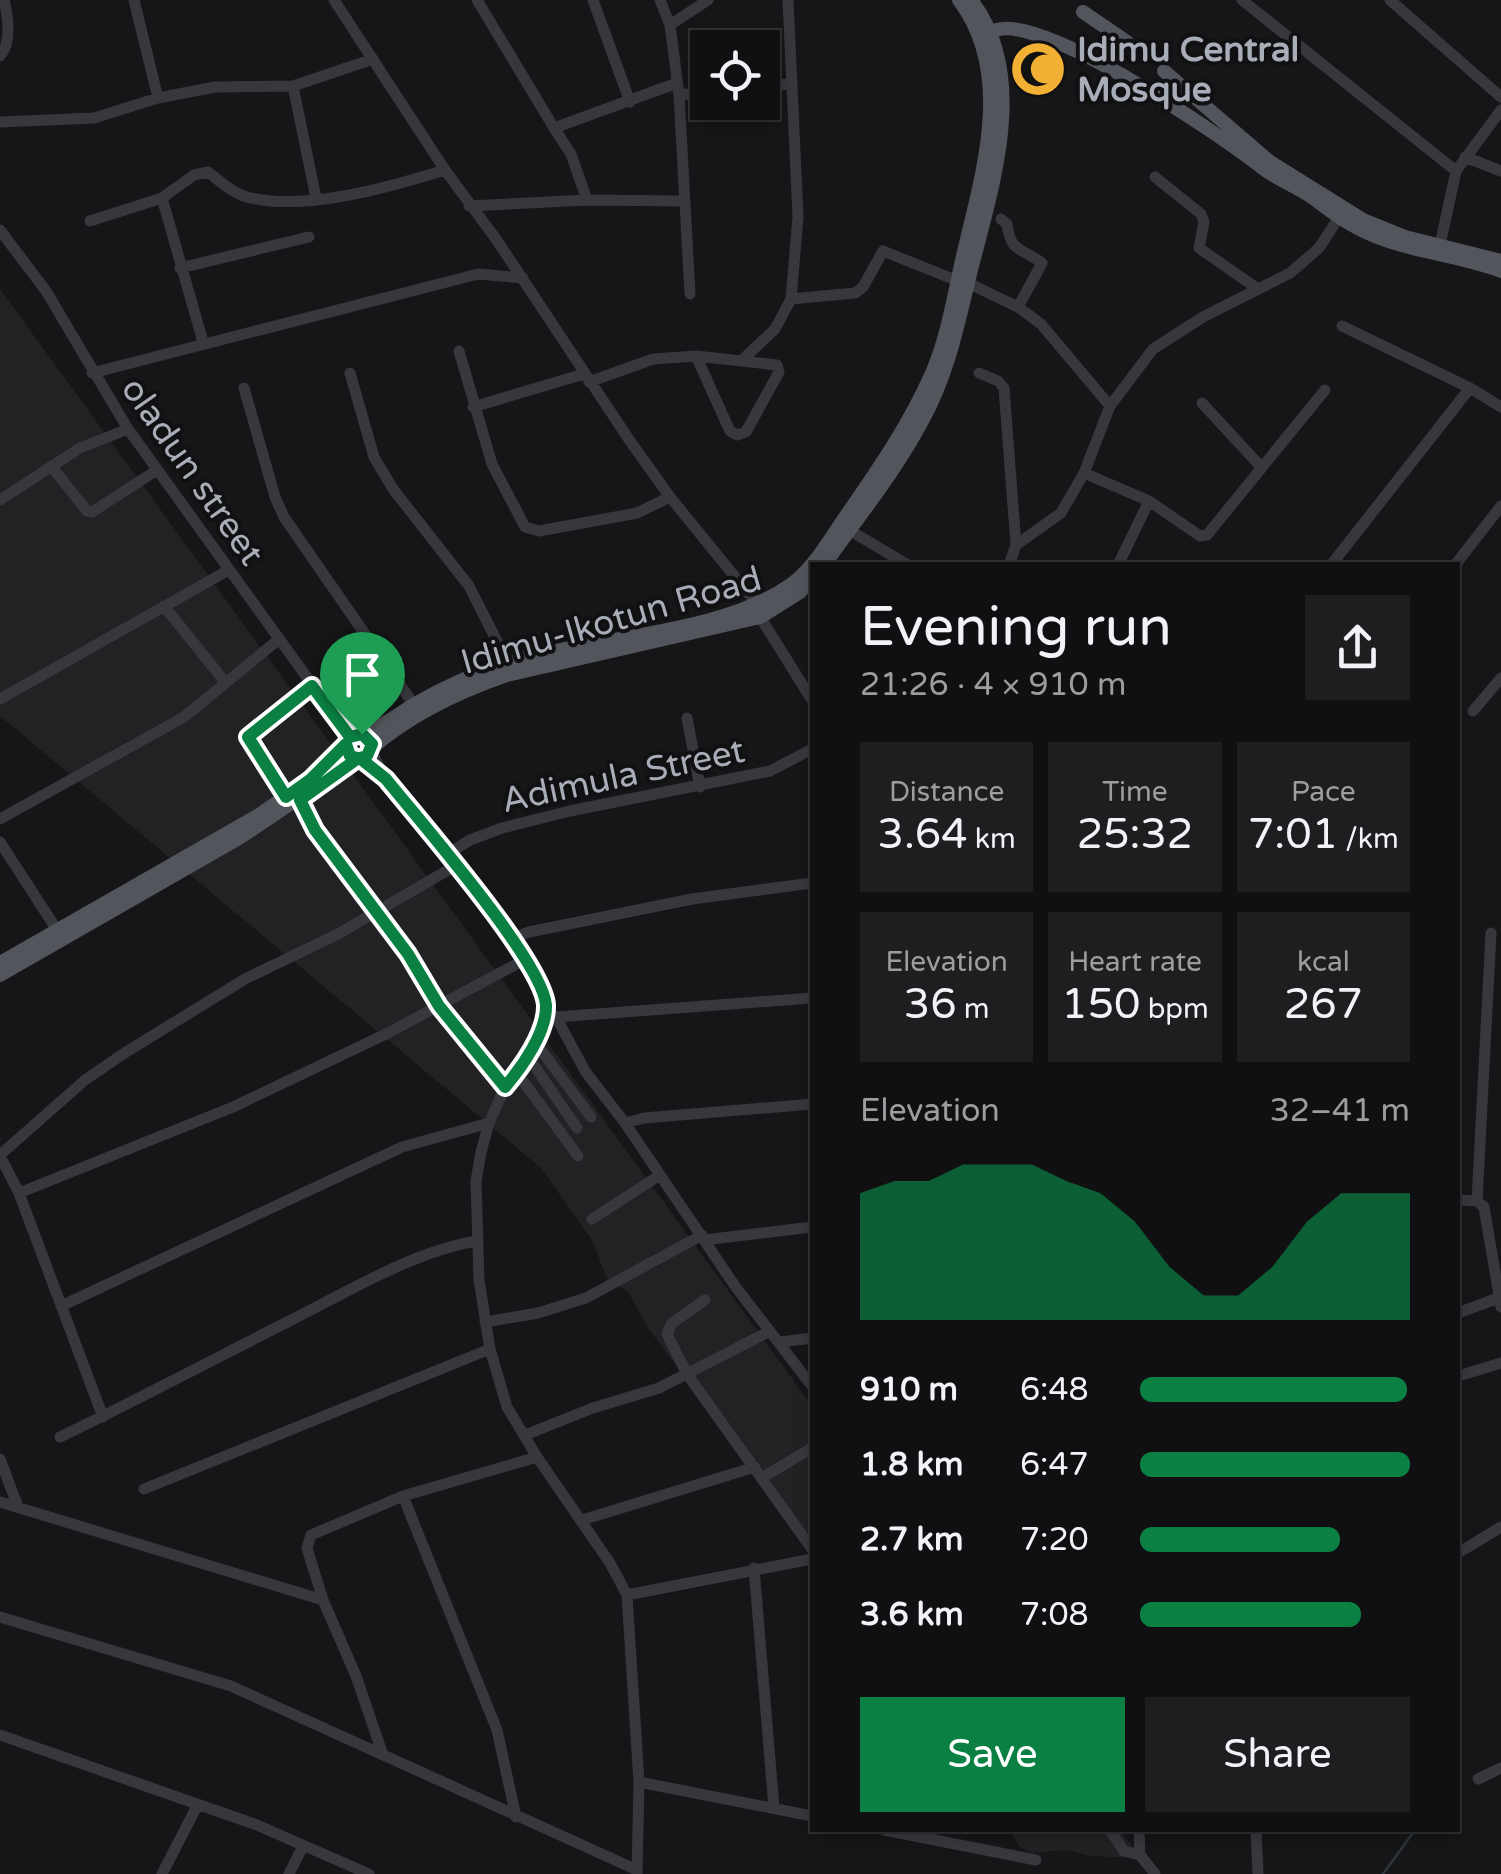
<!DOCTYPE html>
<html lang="en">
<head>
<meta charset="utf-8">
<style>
	body { margin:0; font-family:"Varela Round",sans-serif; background:#1e1e20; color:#f1f3f6; height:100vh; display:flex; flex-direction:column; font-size:38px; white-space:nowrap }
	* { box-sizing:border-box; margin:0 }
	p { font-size:32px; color:#9c9d9f }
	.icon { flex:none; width:55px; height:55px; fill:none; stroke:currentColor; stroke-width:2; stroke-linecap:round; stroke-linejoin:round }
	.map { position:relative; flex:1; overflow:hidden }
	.panel { position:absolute; left:810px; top:562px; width:650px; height:1270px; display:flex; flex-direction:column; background:#101012; border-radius:0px; box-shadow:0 5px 15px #0003,0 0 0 2px #303032 }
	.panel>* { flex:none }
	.tools { position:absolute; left:690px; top:30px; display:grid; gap:20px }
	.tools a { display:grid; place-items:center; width:90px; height:90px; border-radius:0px; background:#101012; box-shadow:0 5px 15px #0003,0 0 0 2px #303032; font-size:50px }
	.pin { position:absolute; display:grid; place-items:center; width:85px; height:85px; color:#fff; margin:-102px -42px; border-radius:50% 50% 50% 0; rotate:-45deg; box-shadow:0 0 10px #0007 }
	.pin .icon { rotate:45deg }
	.round { display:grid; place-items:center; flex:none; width:105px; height:105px; border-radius:0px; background:#1e1e20 }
	.overview { display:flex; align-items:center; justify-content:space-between; height:170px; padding:0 50px }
	h1 { font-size:55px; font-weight:600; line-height:75px }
	.metrics { display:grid; grid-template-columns:repeat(3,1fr); gap:15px; height:170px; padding:10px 50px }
	.metrics div { display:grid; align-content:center; border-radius:0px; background:#1e1e20; text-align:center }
	.metrics b { font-size:42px; font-weight:600 }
	.metrics small { font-size:28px; font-weight:400 }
	.metrics p { font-size:28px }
	.chart { height:280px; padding:20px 50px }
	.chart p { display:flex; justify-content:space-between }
	.chart svg { width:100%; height:180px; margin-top:10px; fill:#0b8043; opacity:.7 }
	.button { display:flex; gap:20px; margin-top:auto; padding:20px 50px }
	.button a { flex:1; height:115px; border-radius:0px; background:#0b8043; color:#fff; font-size:40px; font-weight:600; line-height:115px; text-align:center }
	.button a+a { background:#1e1e20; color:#f1f3f6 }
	ul { padding:0 50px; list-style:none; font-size:32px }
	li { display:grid; grid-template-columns:160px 120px 1fr; align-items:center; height:75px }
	li i { height:25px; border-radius:12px; background:#0b8043 }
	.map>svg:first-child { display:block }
</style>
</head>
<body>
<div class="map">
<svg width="1501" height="1874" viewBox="0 0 1501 1874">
	<rect width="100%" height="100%" fill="#161618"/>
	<path fill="#222225" d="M0 289 812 1406V1547L648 1328 628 1292 607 1279 592 1240 541 1168 0 716Z
		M1010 1830H1120L1141 1858 1091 1856 1066 1850 1032 1853 1019 1846Z"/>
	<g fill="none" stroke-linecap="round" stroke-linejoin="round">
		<path stroke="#2c353c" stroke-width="2.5" d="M1383 1874 1415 1830"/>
		<path stroke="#37383d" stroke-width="11" d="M134 0 158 98
			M334 0 445 170 496 239 630 441 670 497 758 605
			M477 0 554 128
			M593 0 630 102
			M660 0 670 25 679 95 690 294
			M1242 0 1456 171
			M1390 0 1501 97
			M670 25 708 0
			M0 56C12 43 8 16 4 0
			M293 86 316 198
			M762 86 792 84
			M679 95 708 92
			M0 122 94 118 158 98 215 87 293 86 373 59
			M1465 157 1501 171
			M1155 177 1201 214 1204 222 1199 248 1258 289
			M587 200 571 154 554 128 677 83
			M469 206 587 200 685 201
			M1001 219 1007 224C1011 254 1021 247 1042 263L1018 307
			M90 221 162 198
			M0 230 46 291 128 429 350 737
			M1440 245 1456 171 1501 110
			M180 268 309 237
			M968 283 1018 307 1041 324 1110 406
			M791 299 855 293 863 287 883 251 958 281
			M1342 326 1470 388 1501 407
			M203 342 162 198 194 175 208 172C220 181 232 193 247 197 304 212 390 187 445 170
			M459 351 492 464 525 527 539 531 637 513 670 497
			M742 360 775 329 791 299 798 217 788 0
			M92 373 478 274 523 278
			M350 373 374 457 393 489 469 586 508 663
			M979 373 998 381 1004 388 1016 545 1009 565
			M589 382 653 359 696 356 777 365 779 372 746 432 737 435 730 431 696 356
			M244 388 275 497 284 517 414 705
			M1202 403 1262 468
			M473 407 584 374
			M51 466 87 511 92 512 157 470
			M1084 473 1149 501 1200 536 1207 535 1325 390
			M0 500 80 448 128 429
			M849 530 908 565
			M1016 545 1061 513 1084 473 1110 406 1153 349 1203 317 1290 273 1319 248 1339 217
			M1118 565 1149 501
			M1331 565 1470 388
			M1455 565 1501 506
			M164 606 225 682
			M760 617 812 700
			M0 699 227 571
			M1473 711 1501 678
			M687 718 700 787
			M371 751 386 779 512 938 544 998 545 1014 535 1042 505 1087 489 1123 481 1152 476 1181 479 1280 490 1349 507 1407 537 1457 610 1563 627 1595 639 1782 637 1874
			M361 759 386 779
			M286 797 248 737 312 686
			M300 799 315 830 408 954 439 1006 505 1087
			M0 819 184 717 278 640
			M0 842 57 930
			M446 855 470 840 502 828 570 811 770 771 812 749
			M1491 933 1477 1201 1484 1207 1501 1307
			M512 938 529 932 692 899 812 883
			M545 1014 556 1017 585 1071 625 1123 735 1286 812 1386
			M556 1017 812 998
			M535 1042 591 1117
			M527 1055 577 1128
			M517 1073 578 1156
			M625 1123 644 1118 812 1104
			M0 1155 85 1080 126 1052 245 979 338 934 455 866
			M0 1156 19 1193 103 1417
			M19 1193 233 1107 388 1033 526 959
			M1458 1200 1477 1201
			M592 1219 660 1175
			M704 1240 812 1227
			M705 1300 672 1323 667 1334 687 1374 812 1549
			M61 1306 402 1147 489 1123
			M1458 1313 1498 1298
			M485 1322 538 1313 586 1298 702 1235
			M781 1342 812 1338
			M1458 1376 1501 1363
			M525 1435 593 1408 659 1388 770 1331
			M60 1437C143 1397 224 1354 307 1312 359 1285 418 1251 476 1241
			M0 1459 18 1507
			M763 1477 812 1448
			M144 1489 490 1349
			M403 1496 497 1730 516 1817
			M0 1502 323 1600 356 1676 383 1755
			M582 1520 755 1467
			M1458 1553 1501 1527
			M754 1568 774 1808
			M627 1595 812 1559
			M323 1600 307 1548 311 1535 403 1496 537 1457
			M0 1617 231 1686 637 1870
			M0 1735 257 1825 369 1874
			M1478 1779 1501 1768
			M639 1782 812 1816
			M884 1830 1036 1860
			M1110 1830 1124 1851 1140 1855
			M1139 1830 1140 1855 1155 1874
			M1256 1830 1258 1874
			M162 1874 197 1806
			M289 1874 303 1846"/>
		<path stroke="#53555c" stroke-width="14" d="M1083 12 1127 42
			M990 34C1024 0 1220 135 1260 166 1276 179 1296 186 1312 197 1327 208 1340 219 1356 227 1402 252 1453 253 1501 271
			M1164 71 1270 162 1363 220 1405 237 1501 261
			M824 565C858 517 896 471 923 419 948 374 958 323 970 274 991 189 1031 77 971 0
			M362 734C382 727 397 715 415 704 443 688 474 674 505 664 591 636 715 636 789 586 813 570 829 540 846 516 878 470 909 425 932 373 948 336 954 295 963 256 982 174 1015 74 959 0
			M372 748C411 714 458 692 507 675L760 617 800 592 812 578
			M0 963 259 815 311 779 346 744
			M0 975 239 838 357 759"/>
	</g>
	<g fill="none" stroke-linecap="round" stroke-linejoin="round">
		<g stroke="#fff" stroke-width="20">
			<path id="route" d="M362 734 350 737 312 686 248 737 286 797 311 779 346 744 350 756 361 759 386 779C419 820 543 962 546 1005 547 1032 522 1067 505 1087L439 1006 408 954 315 830 300 800 357 759 367 756 372 744 362 734"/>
		</g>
		<use href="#route" stroke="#0b8043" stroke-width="12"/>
	</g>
	<defs>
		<g id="mosque-disc" transform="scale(2.875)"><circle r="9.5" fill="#f2b134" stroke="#111113"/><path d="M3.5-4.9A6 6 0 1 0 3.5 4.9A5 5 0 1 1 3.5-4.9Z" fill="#111"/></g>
	</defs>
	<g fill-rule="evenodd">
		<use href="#mosque-disc" x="1038" y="69"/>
	</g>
	<g text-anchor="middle" stroke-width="8" stroke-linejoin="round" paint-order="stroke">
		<g font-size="35" font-weight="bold" fill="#a8adb8" stroke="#111113" text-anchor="start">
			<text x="1077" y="61">Idimu Central<tspan x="1077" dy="40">Mosque</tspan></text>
		</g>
		<g font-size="35" fill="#a8adb8" stroke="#111113">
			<text transform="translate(193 471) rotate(55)" y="12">oladun street</text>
			<text transform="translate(611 620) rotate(-16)" y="12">Idimu-Ikotun Road</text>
			<text transform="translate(623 775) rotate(-12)" y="12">Adimula Street</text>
		</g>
	</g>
</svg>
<div class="tools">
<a><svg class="icon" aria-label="locate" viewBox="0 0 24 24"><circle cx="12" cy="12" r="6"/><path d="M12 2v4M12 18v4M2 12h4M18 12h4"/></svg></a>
</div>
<div class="pin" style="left:362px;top:734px;background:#1e9e55"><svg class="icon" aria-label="arrive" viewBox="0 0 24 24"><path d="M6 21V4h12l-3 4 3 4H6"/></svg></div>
<section class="panel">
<div class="overview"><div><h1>Evening run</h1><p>21:26 · 4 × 910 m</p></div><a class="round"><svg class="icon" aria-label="share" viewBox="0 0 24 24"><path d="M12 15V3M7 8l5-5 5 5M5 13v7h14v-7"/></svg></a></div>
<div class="metrics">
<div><p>Distance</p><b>3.64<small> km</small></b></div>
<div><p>Time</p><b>25:32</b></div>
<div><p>Pace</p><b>7:01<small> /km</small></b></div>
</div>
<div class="metrics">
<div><p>Elevation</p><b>36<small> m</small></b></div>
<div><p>Heart rate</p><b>150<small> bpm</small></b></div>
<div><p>kcal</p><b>267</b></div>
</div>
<div class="chart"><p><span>Elevation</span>32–41 m</p>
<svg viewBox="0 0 160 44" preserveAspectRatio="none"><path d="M0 44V13L10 10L20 10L30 6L40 6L50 6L60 10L70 13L80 20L90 31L100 38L110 38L120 31L130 20L140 13L150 13L160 13V44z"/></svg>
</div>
<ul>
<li><b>910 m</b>6:48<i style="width:99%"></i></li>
<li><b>1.8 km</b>6:47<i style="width:100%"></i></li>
<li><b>2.7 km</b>7:20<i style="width:74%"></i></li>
<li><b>3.6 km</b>7:08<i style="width:82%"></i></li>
</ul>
<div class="button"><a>Save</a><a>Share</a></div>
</section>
</div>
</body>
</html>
